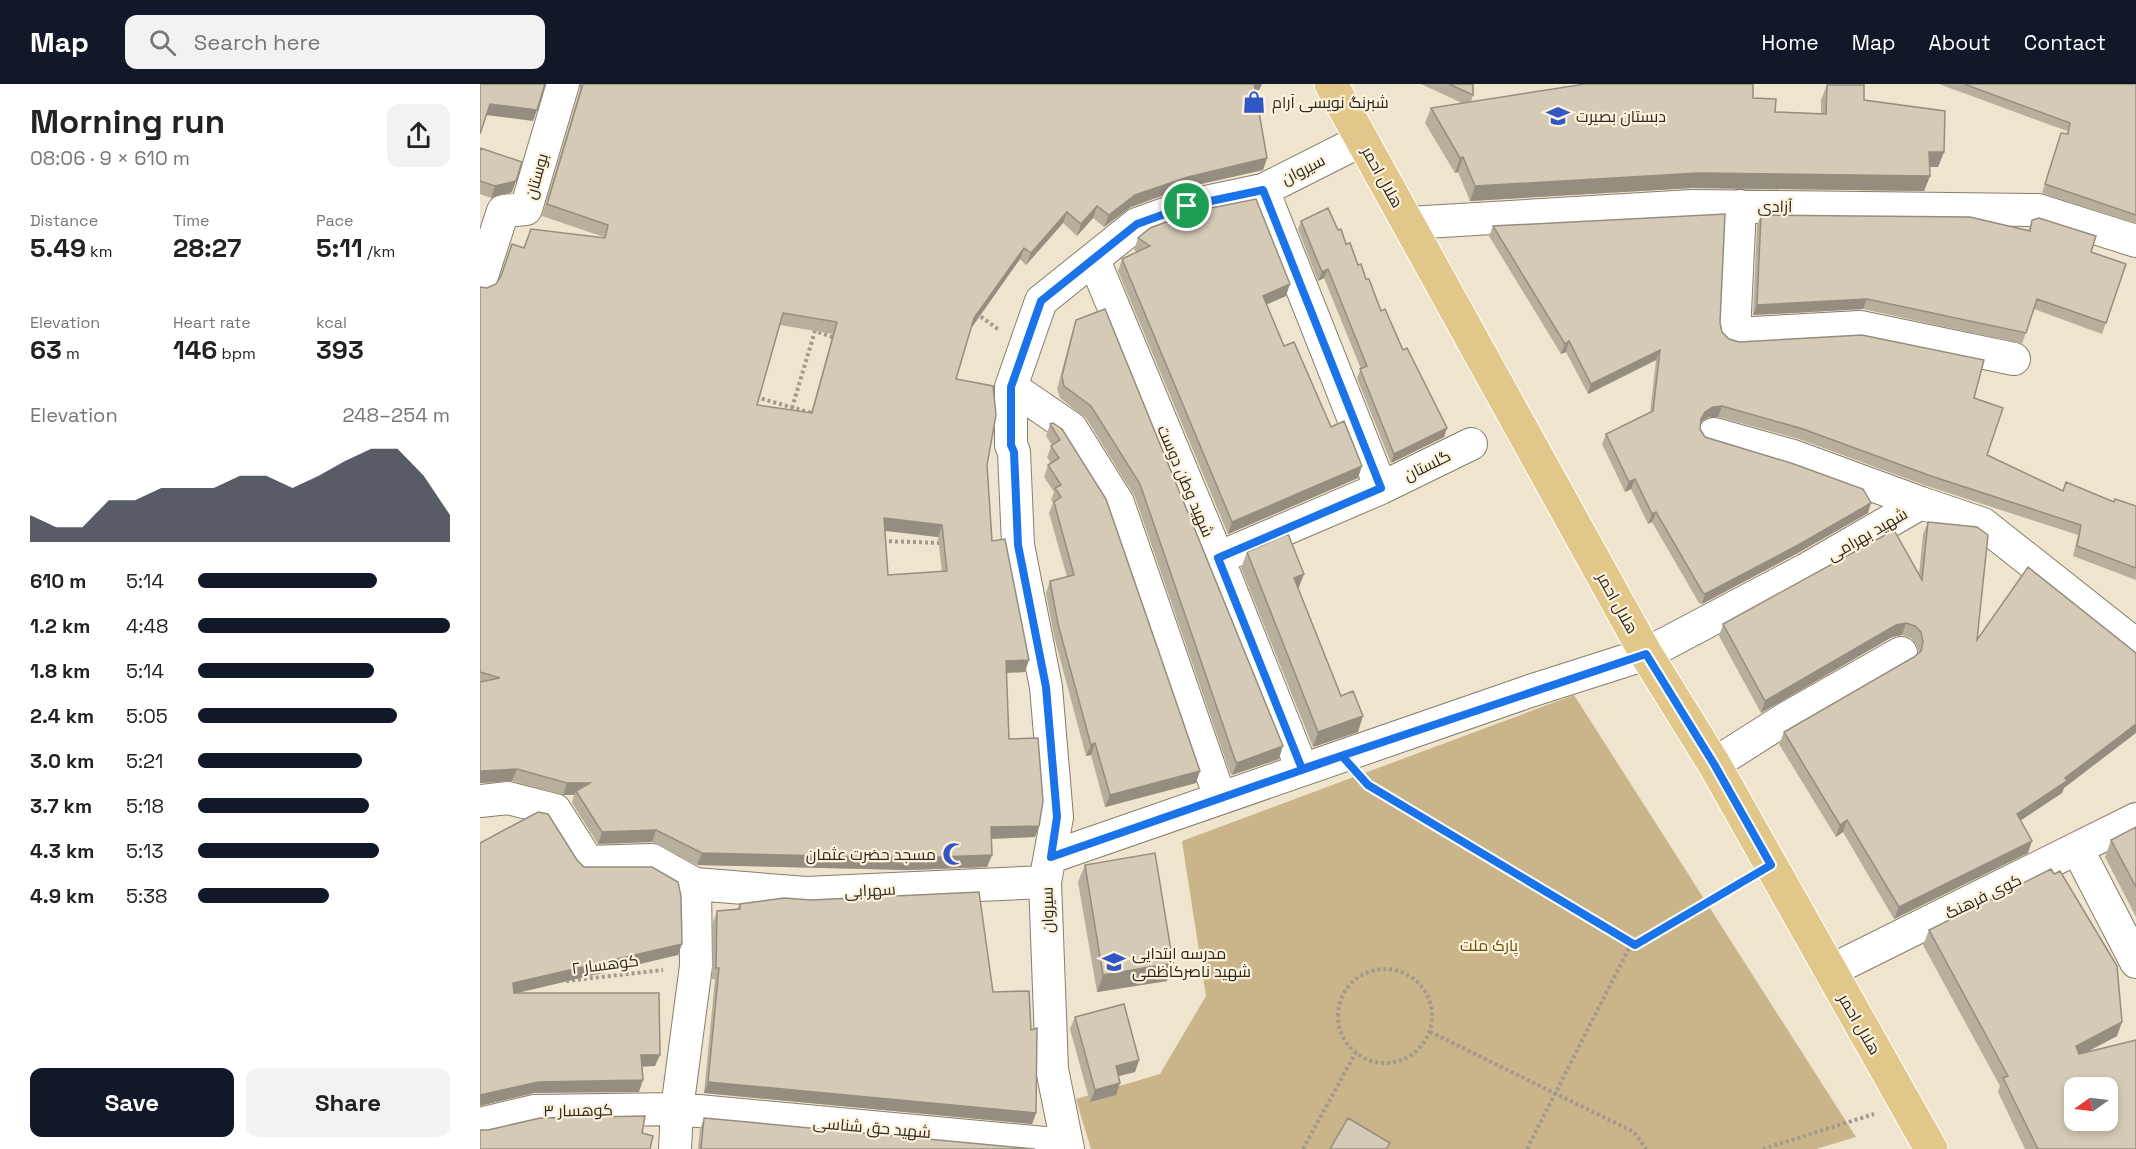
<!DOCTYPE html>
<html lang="en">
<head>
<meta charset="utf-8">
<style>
	body { margin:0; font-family:"Space Grotesk",Cairo,sans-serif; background:#f2f2f2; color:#222; height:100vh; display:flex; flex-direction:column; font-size:22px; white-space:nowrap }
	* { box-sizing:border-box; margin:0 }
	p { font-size:20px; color:#767676 }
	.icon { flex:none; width:33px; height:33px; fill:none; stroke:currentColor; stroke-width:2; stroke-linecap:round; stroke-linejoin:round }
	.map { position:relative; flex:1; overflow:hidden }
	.side { display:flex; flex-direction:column; background:#fff; width:480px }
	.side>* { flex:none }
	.needle { width:39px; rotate:256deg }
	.tools { position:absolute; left:1584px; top:993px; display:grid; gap:12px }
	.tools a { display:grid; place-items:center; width:54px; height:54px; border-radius:12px; background:#fff; box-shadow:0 3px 9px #0003; font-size:30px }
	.pin { position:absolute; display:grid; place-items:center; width:51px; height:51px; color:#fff; margin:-26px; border:3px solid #fff; border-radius:50%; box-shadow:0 2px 6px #0007 }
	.round { display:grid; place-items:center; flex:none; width:63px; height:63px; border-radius:12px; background:#f2f2f2 }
	.overview { display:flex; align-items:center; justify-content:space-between; height:102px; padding:0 30px }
	h1 { font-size:33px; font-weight:700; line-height:45px }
	.metrics { display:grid; grid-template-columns:repeat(3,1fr); gap:9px; height:102px; padding:6px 30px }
	.metrics div { display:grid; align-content:center }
	.metrics b { font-size:26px; font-weight:700 }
	.metrics small { font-size:16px; font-weight:400 }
	.metrics p { font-size:16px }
	.chart { height:168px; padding:12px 30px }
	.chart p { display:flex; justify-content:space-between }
	.chart svg { width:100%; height:108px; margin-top:6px; fill:#111827; opacity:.7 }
	.primary-button { display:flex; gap:12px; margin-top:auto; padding:12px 30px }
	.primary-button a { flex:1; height:69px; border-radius:12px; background:#111827; color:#fff; font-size:24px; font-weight:700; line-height:69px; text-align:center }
	.primary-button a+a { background:#f2f2f2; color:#222 }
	ul { padding:0 30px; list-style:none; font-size:20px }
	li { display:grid; grid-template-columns:96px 72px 1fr; align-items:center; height:45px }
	li i { height:15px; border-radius:8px; background:#111827 }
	header { display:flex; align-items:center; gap:36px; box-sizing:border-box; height:84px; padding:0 30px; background:#111827; color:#fff }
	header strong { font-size:28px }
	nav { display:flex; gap:33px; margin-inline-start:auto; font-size:21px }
	.search { width:420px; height:54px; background:#f2f2f2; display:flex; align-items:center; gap:15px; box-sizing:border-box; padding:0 21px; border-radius:12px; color:#767676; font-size:22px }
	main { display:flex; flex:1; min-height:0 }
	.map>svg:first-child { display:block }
</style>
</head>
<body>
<header>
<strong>Map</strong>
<div class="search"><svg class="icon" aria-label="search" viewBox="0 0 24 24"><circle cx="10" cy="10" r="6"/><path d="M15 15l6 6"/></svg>Search here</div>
<nav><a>Home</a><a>Map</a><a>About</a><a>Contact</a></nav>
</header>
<main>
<section class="side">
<div class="overview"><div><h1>Morning run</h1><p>08:06 · 9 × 610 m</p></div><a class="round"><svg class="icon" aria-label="share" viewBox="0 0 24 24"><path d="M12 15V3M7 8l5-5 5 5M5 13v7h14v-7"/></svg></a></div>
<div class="metrics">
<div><p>Distance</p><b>5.49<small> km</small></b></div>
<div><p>Time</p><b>28:27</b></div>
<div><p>Pace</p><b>5:11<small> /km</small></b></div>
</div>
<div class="metrics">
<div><p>Elevation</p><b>63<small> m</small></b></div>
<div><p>Heart rate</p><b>146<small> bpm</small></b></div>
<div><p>kcal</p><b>393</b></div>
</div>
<div class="chart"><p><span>Elevation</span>248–254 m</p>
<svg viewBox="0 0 160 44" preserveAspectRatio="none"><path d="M0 44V33L10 38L20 38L30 27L40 27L50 22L60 22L70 22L80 17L90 17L100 22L110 17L120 11L130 6L140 6L150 17L160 33V44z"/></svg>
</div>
<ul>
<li><b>610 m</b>5:14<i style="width:71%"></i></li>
<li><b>1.2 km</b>4:48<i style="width:100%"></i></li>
<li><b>1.8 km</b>5:14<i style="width:70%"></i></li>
<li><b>2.4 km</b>5:05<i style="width:79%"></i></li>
<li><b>3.0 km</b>5:21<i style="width:65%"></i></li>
<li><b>3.7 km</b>5:18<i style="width:68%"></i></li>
<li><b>4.3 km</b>5:13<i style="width:72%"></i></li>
<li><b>4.9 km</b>5:38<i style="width:52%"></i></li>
</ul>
<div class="primary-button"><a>Save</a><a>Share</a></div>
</section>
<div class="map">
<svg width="1656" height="1065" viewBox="0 0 1656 1065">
	<rect width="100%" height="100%" fill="#efe4ce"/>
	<path fill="#cab58a" d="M1094 611 1376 1053 1336 1065H611L596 1015 680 990 726 912 702 757Z"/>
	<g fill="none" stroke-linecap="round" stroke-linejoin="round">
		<g stroke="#877e6a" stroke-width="34">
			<path id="minor" d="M783 106 901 404
				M1260 122 1254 250 1380 243 1534 275
				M929 139 1212 122 1558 126 1656 157
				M614 176 738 474 822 685
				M0 198 23 127 46 125 83 0
				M531 303 591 344 638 419 740 714
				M1234 350 1313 372 1441 419
				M738 474 901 404 991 360
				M1234 680 1305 635 1421 569
				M0 717 28 714 75 726 108 778 172 776 215 800 326 809 565 798
				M1598 766 1656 878
				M571 773 1050 607 1166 570 1325 486 1441 419 1503 440 1656 561
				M1350 887 1656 735
				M0 1040 54 1027 197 1025 587 1061
				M195 1065 197 1025 216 882 215 800
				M588 1065 572 985 565 798 577 733 566 603 538 461 534 368 531 361V303L561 217 657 140 707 122 783 106 882 56"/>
		</g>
		<g stroke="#fff" stroke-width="35">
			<path id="major" d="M851 0 1166 570 1234 680 1451 1065"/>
		</g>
		<path stroke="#a19989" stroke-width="4" stroke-dasharray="3 3" stroke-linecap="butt" d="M496 229 519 246
			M276 313 335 330
			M312 324 335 247 355 254
			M403 457 462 459
			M884 697 1155 861
			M858 932a47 47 0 1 1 94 0a47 47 0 1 1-94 0Z
			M86 897 183 886
			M950 948 1154 1048 1166 1065
			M823 1065 876 968
			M1047 1065 1148 866 1264 797
			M1283 1065 1394 1030"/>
		<use href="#minor" stroke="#fff" stroke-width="32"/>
		<use href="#major" stroke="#e1c789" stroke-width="33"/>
	</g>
	<path fill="#b7ae9c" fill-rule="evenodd" d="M100 0H782L779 6 775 7 787 74 783 86 703 104 651 123 624 143 613 134 597 152 583 139 546 181 540 175 491 244 476 295 507 381 512 457 545 588 526 589 529 655 559 742 555 753 511 755 512 771 507 783 428 786 217 781 172 758 118 760 92 719 94 711H83L32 697 0 699V203L7 204 16 200 44 164 124 154V153L62 132 100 5ZM300 241 353 250 331 329 277 321ZM405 447 458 453 462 488 408 491Z
		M941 0H993V11L991 18 1273 14 1295 28 1341 30V16L1347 1 1384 16 1464 68 1458 83H1450V92L1444 107 1212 104 990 117 978 88 975 89 945 39 951 24 982 19Z
		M1459 0H1656V140L1562 109 1581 49 1587 50V47Z
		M0 64 32 108 11 114 0 110Z
		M1281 131 1548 147 1552 136 1611 168 1646 180 1622 250 1554 225 1542 260 1383 225 1273 231 1277 141Z
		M821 137 858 146 886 195 901 227 967 344 964 353 911 379 877 294 881 285 844 194 838 197 818 145Z
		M1013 142 1240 239 1242 248 1249 255 1494 314 1507 371 1583 407 1656 422V496L1593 472 1598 451 1447 402 1319 355 1238 333H1229L1221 338 1220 345 1225 353 1388 429 1316 470 1222 520 1219 519 1172 438 1168 440 1151 405 1145 408 1122 360 1126 350 1170 329 1176 276 1108 310 1086 268 1081 270 1009 152Z
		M658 154 806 212 786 221 804 262 851 343 878 394 748 450 638 187 642 175 657 168 654 166Z
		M596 236 799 675 752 691 750 689 655 413 606 334 580 314 577 305 592 249Z
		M570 340 582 345 716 699 625 723 611 671 606 672 574 552 566 509 570 497 587 493 569 429 573 419 571 416 574 408 564 393 568 381 571 380 567 373 572 361 566 352Z
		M1448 438 1497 556 1584 704 1582 709 1540 737 1548 769 1414 835 1363 748 1356 753 1299 660 1304 648 1434 573 1439 568 1436 560 1431 554 1422 551 1412 553 1281 629 1239 552 1243 540 1439 491 1443 450Z
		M767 468 824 490 818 505 861 612 878 648 833 663 761 484Z
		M1656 743V833L1625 773 1631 756Z
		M605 781 687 897 617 908 598 798Z
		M260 820 513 908 551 946 556 1029 552 1040 224 1009 235 895H232L233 838 237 827 257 825Z
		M1449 846 1637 952 1608 967 1656 1065H1545L1518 1008 1520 1002 1443 861Z
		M595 933 659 976 655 988 638 992 636 1011 610 1018 590 945Z
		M224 1034 555 1065H218L220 1045Z"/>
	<path fill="#958d7f" d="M772 0H782L779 6 769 8Z
		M10 20 57 26 53 37 6 31Z
		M1449 68H1464L1458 83H1444Z
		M983 73 978 88 975 89 980 74Z
		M787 74 783 86 703 104 651 123 624 143 629 131 655 111 708 93Z
		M1218 89 1450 92 1444 107 1212 104 990 117 995 102Z
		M36 97 32 108 11 114 15 102Z
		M617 122 613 134 597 152 601 140Z
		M587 128 583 139 546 181 551 169Z
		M544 164 540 175 490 246 494 234Z
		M848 185 844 194 838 197 842 188Z
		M810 200 806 212 778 224 783 212Z
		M1387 215 1383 225 1273 231 1277 221Z
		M1089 257 1086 268 1081 270 1085 260Z
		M1180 266 1176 276 1108 310 1111 300Z
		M1242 322 1238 333H1229L1221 338 1217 345 1221 335 1225 328 1233 323Z
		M967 344 964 353 911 379 914 370Z
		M882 382 878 394 748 450 752 438Z
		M1155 395 1151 405 1145 408 1149 398Z
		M1391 419 1388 429 1316 470 1222 520 1225 510Z
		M1176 428 1172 438 1168 440 1172 430Z
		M404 434 462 441 458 453 400 446Z
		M824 490 818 505 814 494Z
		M1426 539 1422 551 1412 553 1281 629 1285 617 1416 541Z
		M549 576 545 588 522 589 526 577Z
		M883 632 878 648 833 663 838 648Z
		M1656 640V649L1584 704 1582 709 1532 742 1537 730Z
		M615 659 611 671 606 672 611 661Z
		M803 662 799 675 752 691 757 679Z
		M37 685 32 697 0 699V689L2 687Z
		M720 687 716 699 625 723 630 711Z
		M87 699H110L96 707 94 711H83Z
		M1367 736 1363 748 1356 753 1360 741Z
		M559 742 555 753 506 755 511 743Z
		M176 746 172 758 118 760 122 748Z
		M1552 757 1548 769 1414 835 1419 823Z
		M222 769 512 771 507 783 428 786 217 781Z
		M202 860 198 871 29 911 33 899Z
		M693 879 687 897 617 908 623 891Z
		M1642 938 1637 952 1590 977 1596 962Z
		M161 971H180L175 982 157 983Z
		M659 976 655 988 631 994 636 982Z
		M163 996 159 1008 54 1009 0 1022V1011L58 998Z
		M228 998 556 1029 552 1040 224 1009Z
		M640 999 636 1011 610 1018 615 1006Z"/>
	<path fill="#d5cab5" stroke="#958d7f" stroke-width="1.5" fill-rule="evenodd" d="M0 0H65L57 26 10 20 0 50Z
		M103 0H774L787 74 708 93 655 111 629 131 617 122 601 140 587 128 551 169 544 164 494 234 476 295 513 302 516 331 507 381 512 457 525 455 549 576 526 577 529 655 558 654 563 717 559 742 511 743 512 771 432 774 222 769 176 746 122 748 96 707 110 699H87L37 685 2 687 0 689V598L20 594 0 588V203L7 204 16 200 21 192 32 160 44 164 51 145 125 154 128 141 67 120ZM303 229 357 238 332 329 277 321ZM404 434 462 441 467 487 408 491Z
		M969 0H993V11Z
		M1105 0H1273V14L1296 15 1295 28 1346 30 1347 1H1384V16L1465 27 1464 68H1449L1450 92 1218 89 995 102 983 73 980 74 951 24Z
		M1484 0H1656V131L1565 100 1581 49 1588 50 1590 39Z
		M0 64 42 78 36 97 15 102 0 97Z
		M776 115 810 200 783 212 804 262 814 258 851 343 864 337 882 382 752 438 642 175 670 162 658 154 670 144 716 127Z
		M848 124 858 146 861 145 866 160 870 159 878 181 881 180 886 195H889L901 227 905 225 923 266 927 264 967 344 914 370 880 285 887 282 848 185 842 188 821 137Z
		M1245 130 1240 239 1242 248 1249 255 1259 258 1382 251 1504 276 1494 314 1523 324 1507 371 1583 407 1586 398 1634 418 1635 415 1656 422V484L1597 462 1601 441 1451 392 1323 345 1242 322 1233 323 1225 328 1221 335 1220 345 1225 353 1311 379 1383 405 1391 419 1320 460 1225 510 1223 509 1176 428 1172 430 1155 395 1149 398 1126 350 1173 327 1180 266 1111 300 1089 257 1085 260 1013 142Z
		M1281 131 1490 133 1550 147 1552 136 1559 134 1616 152 1611 168 1646 180 1626 239 1557 215 1546 249 1387 215 1277 221Z
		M625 225 803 662 757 679 755 676 660 400 611 322 584 302 582 292 596 236Z
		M573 339 582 345 626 415 720 687 630 711 615 659 611 661 578 540 570 497 594 491 574 418 581 413 575 404 581 401 568 381 579 374 571 362 580 356 570 340Z
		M1448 438 1497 443 1508 451 1497 556 1548 483 1656 569V640L1585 694 1587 697 1537 730 1552 757 1419 823 1367 736 1360 741 1304 648 1434 573 1441 567 1443 558 1441 548 1435 542 1426 539 1416 541 1285 617 1243 540 1414 446 1442 496Z
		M808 450 824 490 814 494 861 612 873 607 883 632 838 648 767 468Z
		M58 728 68 730 97 776 104 783H172L198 798 201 812 202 860 33 899 34 909H179L180 971H161L163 996 58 998 0 1011V759Z
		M1656 743V803L1631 756Z
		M675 769 693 879 623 891 605 781Z
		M1571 785 1574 790 1580 787 1637 882 1642 938 1596 962 1599 970 1656 956V1065H1558L1523 994 1528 992 1449 846ZM1594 1004H1628V1036H1594Z
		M499 808 513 908 549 907 551 946 557 944 556 1029 228 998 239 884H236L237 827 260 825V820L304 814 331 816Z
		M644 920 659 976 636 982 640 999 615 1006 595 933Z
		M165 1032 162 1049 173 1052 170 1065H0V1046H8L60 1034Z
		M224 1034 555 1065H221Z
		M868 1034 910 1059 906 1065H850Z"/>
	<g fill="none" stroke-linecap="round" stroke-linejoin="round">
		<g stroke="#fff" stroke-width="12">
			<path id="route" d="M707 122 657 140 561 217 531 303V361L534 368 538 461 566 603 577 733 571 773 862 672 888 701 1155 861 1291 781 1234 680 1166 570 822 685 738 474 901 404 783 106 707 122"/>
		</g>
		<use href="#route" stroke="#1a73e8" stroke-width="8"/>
	</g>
	<defs>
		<g id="shop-bare" transform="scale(1.8)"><path d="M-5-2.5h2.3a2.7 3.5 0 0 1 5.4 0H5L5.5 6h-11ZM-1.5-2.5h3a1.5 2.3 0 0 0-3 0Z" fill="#3055c5" stroke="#fcf1db" stroke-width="2.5" paint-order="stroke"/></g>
		<g id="school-bare" transform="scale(1.8)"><path d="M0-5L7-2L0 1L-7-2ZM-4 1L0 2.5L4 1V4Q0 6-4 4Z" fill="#3055c5" stroke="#fcf1db" stroke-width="2.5" paint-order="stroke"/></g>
		<g id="mosque-bare" transform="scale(1.8)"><path d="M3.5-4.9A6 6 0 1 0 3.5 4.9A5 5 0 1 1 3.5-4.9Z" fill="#3055c5" stroke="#fcf1db" stroke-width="2.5" paint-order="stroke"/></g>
	</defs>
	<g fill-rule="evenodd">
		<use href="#shop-bare" x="774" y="18"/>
		<use href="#school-bare" x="1078" y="32"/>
		<use href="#mosque-bare" x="474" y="770"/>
		<use href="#school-bare" x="634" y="878"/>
	</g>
	<g text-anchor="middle" stroke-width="4.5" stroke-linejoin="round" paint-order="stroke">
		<g font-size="16" fill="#2c2820" stroke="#fcf1db" text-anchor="start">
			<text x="792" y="24">شبرنگ نویسی آرام</text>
			<text x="1096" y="38">دبستان بصیرت</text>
			<text x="456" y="776" text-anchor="end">مسجد حضرت عثمان</text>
			<text x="652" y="875">مدرسه ابتدایی<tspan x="652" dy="18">شهید ناصرکاظمی</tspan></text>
		</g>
		<g font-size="16" fill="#2c2820" stroke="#fcf1db">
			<text transform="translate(823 85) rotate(-27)" y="6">سیروان</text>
			<text transform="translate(56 92) rotate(-74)" y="6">بوستان</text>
			<text transform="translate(903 93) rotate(61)" y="6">هلال احمر</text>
			<text transform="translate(1295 122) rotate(1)" y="6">آزادی</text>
			<text transform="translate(947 381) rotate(-26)" y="6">گلستان</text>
			<text transform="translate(706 397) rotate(67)" y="6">شهید وطن دوست</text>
			<text transform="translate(1387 450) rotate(-30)" y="6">شهید بهرامی</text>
			<text transform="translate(1138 519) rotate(61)" y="6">هلال احمر</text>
			<text transform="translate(390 806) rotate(-3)" y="6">سهرابی</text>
			<text transform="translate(1503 812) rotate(-26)" y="6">کوی فرهنگ</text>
			<text transform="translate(567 826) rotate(-91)" y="6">سیروان</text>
			<text transform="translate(125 880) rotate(-7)" y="6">کوهسار ۲</text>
			<text transform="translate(1380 940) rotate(60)" y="6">هلال احمر</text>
			<text transform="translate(98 1026) rotate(-1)" y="6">کوهسار ۳</text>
			<text transform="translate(392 1043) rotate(5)" y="6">شهید حق شناسی</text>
		</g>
		<g font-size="16" fill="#694e02" stroke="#fcf1db">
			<text x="1009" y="867">پارک ملت</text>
		</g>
	</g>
</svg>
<div class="tools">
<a><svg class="needle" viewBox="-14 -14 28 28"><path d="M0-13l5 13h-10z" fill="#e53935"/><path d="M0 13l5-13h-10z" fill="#767676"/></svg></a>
</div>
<div class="pin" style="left:707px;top:122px;background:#1e9e55"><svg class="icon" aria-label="arrive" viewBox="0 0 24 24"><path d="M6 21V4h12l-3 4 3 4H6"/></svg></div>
</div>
</main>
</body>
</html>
